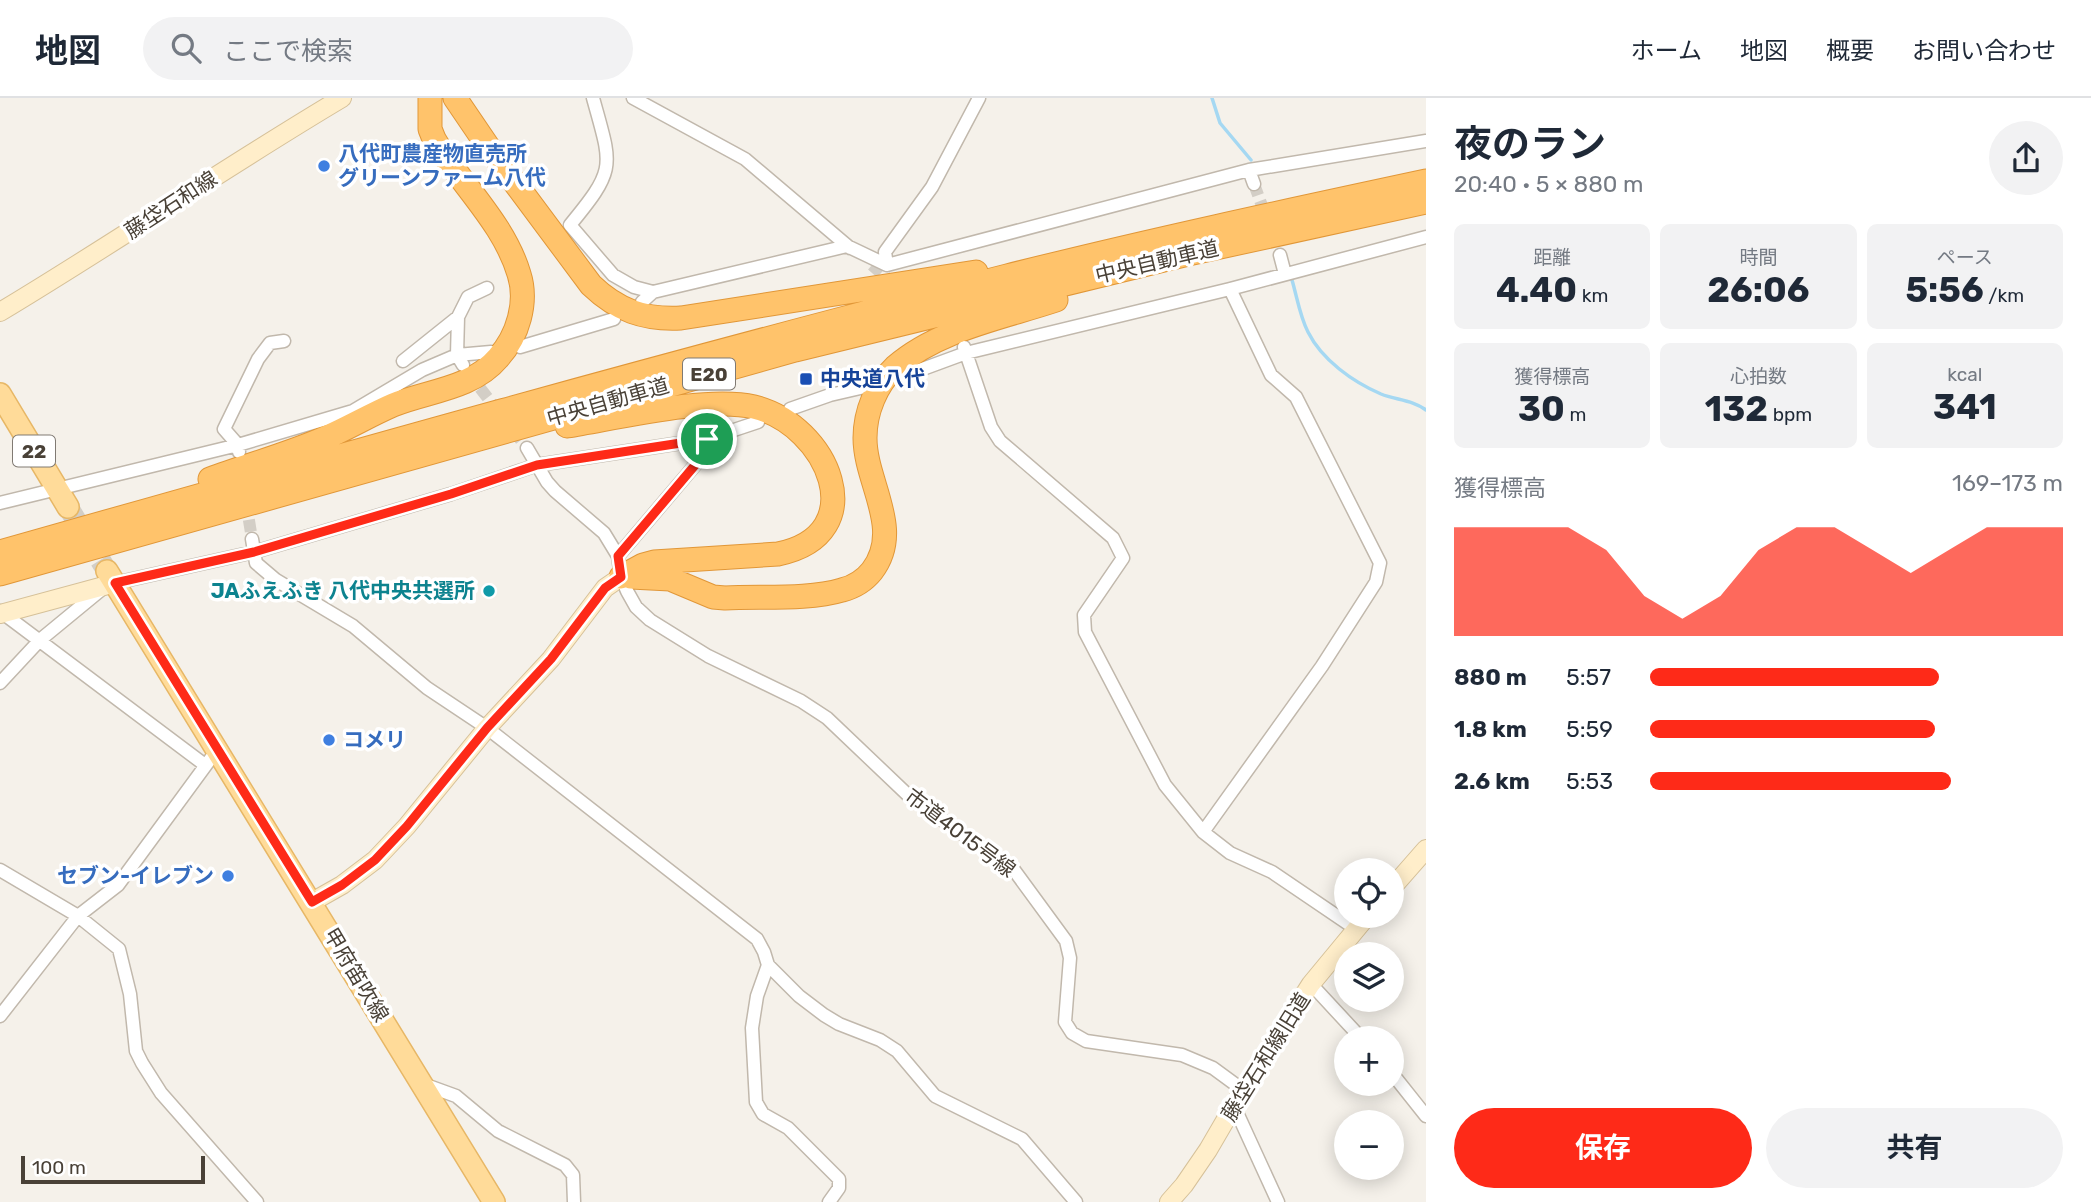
<!DOCTYPE html>
<html lang="ja">
<head>
<meta charset="utf-8">
<style>
	body { margin:0; font-family:Rubik,"Noto Sans JP",sans-serif; background:#f2f2f3; color:#1f2937; height:100vh; display:flex; flex-direction:column; font-size:26px; white-space:nowrap }
	* { box-sizing:border-box; margin:0 }
	p { font-size:23px; color:#747a83 }
	.icon { flex:none; width:38px; height:38px; fill:none; stroke:currentColor; stroke-width:2; stroke-linecap:round; stroke-linejoin:round }
	.map { position:relative; flex:1; overflow:hidden }
	.drawer { display:flex; flex-direction:column; background:#fff; width:665px }
	.drawer>* { flex:none }
	.buttons { position:absolute; left:1334px; top:760px; display:grid; gap:14px }
	.buttons a { display:grid; place-items:center; width:70px; height:70px; border-radius:50%; background:#fff; box-shadow:0 4px 18px #0003; font-size:35px }
	.scale { position:absolute; left:21px; bottom:18px; width:184px; box-sizing:border-box; padding-left:7px; border:4px solid #494137; border-top:0; font-size:19px; line-height:24px; white-space:nowrap; color:#494137; -webkit-text-stroke:5px #fff; paint-order:stroke }
	.pin { position:absolute; display:grid; place-items:center; width:60px; height:60px; color:#fff; margin:-30px; border:4px solid #fff; border-radius:50%; box-shadow:0 2px 7px #0007 }
	.round { display:grid; place-items:center; flex:none; width:74px; height:74px; border-radius:37px; background:#f2f2f3 }
	.head { display:flex; align-items:center; justify-content:space-between; height:119px; padding:0 28px }
	h1 { font-size:38px; font-weight:700; line-height:52px }
	.stats { display:grid; grid-template-columns:repeat(3,1fr); gap:10px; height:119px; padding:7px 28px }
	.stats div { display:grid; align-content:center; border-radius:10px; background:#f2f2f3; text-align:center }
	.stats b { font-size:35px; font-weight:700 }
	.stats small { font-size:19px; font-weight:400 }
	.stats p { font-size:19px }
	.chart { height:196px; padding:14px 28px }
	.chart p { display:flex; justify-content:space-between }
	.chart svg { width:100%; height:126px; margin-top:7px; fill:#fe2a18; opacity:.7 }
	.cta { display:flex; gap:14px; margin-top:auto; padding:14px 28px }
	.cta a { flex:1; height:80px; border-radius:42px; background:#fe2a18; color:#fff; font-size:28px; font-weight:700; line-height:80px; text-align:center }
	.cta a+a { background:#f2f2f3; color:#1f2937 }
	ul { padding:0 28px; list-style:none; font-size:23px }
	li { display:grid; grid-template-columns:112px 84px 1fr; align-items:center; height:52px }
	li i { height:18px; border-radius:9px; background:#fe2a18 }
	header { display:flex; align-items:center; gap:42px; box-sizing:border-box; height:98px; padding:0 35px; background:#fff; border-bottom:2px solid #e0e1e3 }
	header strong { font-size:33px }
	nav { display:flex; gap:38px; margin-inline-start:auto; font-size:24px }
	.search { width:490px; height:63px; background:#f2f2f3; display:flex; align-items:center; gap:18px; box-sizing:border-box; padding:0 24px; border-radius:38px; color:#747a83; font-size:26px }
	main { display:flex; flex:1; min-height:0 }
	.map>svg:first-child { display:block }
</style>
</head>
<body>
<header>
<strong>地図</strong>
<div class="search"><svg class="icon" aria-label="search" viewBox="0 0 24 24"><circle cx="10" cy="10" r="6"/><path d="M15 15l6 6"/></svg>ここで検索</div>
<nav><a>ホーム</a><a>地図</a><a>概要</a><a>お問い合わせ</a></nav>
</header>
<main>
<div class="map">
<svg width="1426" height="1104" viewBox="0 0 1426 1104">
	<rect width="100%" height="100%" fill="#f5f1ea"/>
	<g fill="none" stroke-linecap="round" stroke-linejoin="round">
		<path stroke="#a5d8f2" stroke-width="3.5" d="M1212 0 1220 25 1251 62
			M1292 182C1297 199 1300 219 1308 234 1322 262 1353 284 1381 296 1396 302 1413 302 1426 312"/>
		<path stroke="#d3cec6" stroke-width="12" stroke-dasharray="12 6" stroke-linecap="butt" d="M1254 86 1280 157
			M872 167 896 188
			M469 276 527 350
			M246 404 252 441"/>
		<path stroke="#d3cec6" stroke-width="21" stroke-dasharray="21 10" stroke-linecap="butt" d="M68 409 107 473"/>
		<g stroke="#c1b8ac" stroke-width="15">
			<path id="street" d="M593 0C612 69 617 70 570 127L613 177 634 189 653 194
				M633 0 745 61 850 150
				M1249 72 1254 86
				M1280 157 1285 176
				M887 167 885 154 932 89 979 0
				M642 204 653 194 847 148 887 167 1249 72 1426 43
				M458 219 457 257 463 267
				M520 249 614 221
				M964 249 991 329 1000 343 1113 440 1123 460 1084 517 1085 534 1165 687 1203 734 1230 755 1272 774 1356 831
				M403 263 458 219 468 199 487 190
				M909 276 966 255 1230 191 1426 139
				M790 311 830 297 869 288
				M527 350 547 384 555 393 604 435 618 458 621 479 627 493 636 509 650 522 708 558 801 603 827 620 911 700 1014 772 1066 843 1070 860 1065 924 1072 935 1086 943 1182 957 1213 970 1243 992
				M239 354 238 347 224 331 258 261 270 245 284 243
				M0 405 238 347 353 313 422 272 457 257 491 254
				M252 441 256 465 276 482 353 528 427 590 487 630 757 841 764 854 768 867 757 898 752 930 756 1004 763 1016 788 1030 839 1081V1090L829 1104
				M618 458 696 366 707 341
				M115 485 254 454 451 396 537 367 707 341 758 324
				M0 513 205 667
				M0 585 40 542 102 491
				M1203 734 1322 568 1376 484 1380 465 1296 299 1271 277 1230 191
				M0 772 78 818 119 851 130 896 136 953 142 965 161 995 257 1104
				M768 867 799 898 824 917 839 926 880 942 897 953 935 998 1022 1041 1076 1104
				M1311 886 1361 940
				M0 918 78 818 118 787 217 652
				M1391 974 1426 1018
				M423 986 456 998 498 1033 565 1067 573 1077 574 1104
				M1234 1008 1278 1104"/>
		</g>
		<g stroke="#d6c199" stroke-width="20">
			<path id="secondary" d="M0 214C115 145 226 69 342 0
				M0 516 115 485
				M1391 791 1426 751
				M312 804 342 787 375 762 407 728 487 630 551 561 605 490 621 479
				M1169 1104 1184 1087 1208 1052 1243 992 1311 886 1368 817"/>
		</g>
		<g stroke="#e7b766" stroke-width="24">
			<path id="primary" d="M0 296 68 409
				M107 473 494 1104"/>
		</g>
		<g stroke="#e19738" stroke-width="25">
			<path id="highway" d="M455 0 489 50 591 187C617 212 644 222 681 220L976 174
				M567 328C617 320 707 298 754 309 828 327 875 436 778 456L654 464 643 467 621 479
				M210 381C248 367 288 356 325 340 348 330 370 317 393 307 427 293 472 291 498 260 518 238 528 204 519 176 504 125 460 86 434 41L430 31V0
				M0 454C335 359 670 264 1007 178 1146 143 1286 113 1426 83
				M0 476 795 252 1188 156 1426 104
				M631 479 670 481 713 499 725 500C760 498 809 502 842 492 854 489 864 483 872 473 904 431 865 385 865 340 865 314 876 287 895 269 939 231 1002 220 1056 202"/>
		</g>
		<use href="#street" stroke="#fff" stroke-width="12"/>
		<use href="#secondary" stroke="#ffeeca" stroke-width="18"/>
		<use href="#primary" stroke="#ffdb99" stroke-width="21"/>
		<use href="#highway" stroke="#ffc36b" stroke-width="23"/>
	</g>
	<g fill="none" stroke-linecap="round" stroke-linejoin="round">
		<g stroke="#fff" stroke-width="14">
			<path id="route" d="M707 341 696 366 618 458 621 479 605 490 551 561 487 630 407 728 375 762 342 787 312 804 115 485 254 454 451 396 537 367Z"/>
		</g>
		<use href="#route" stroke="#fe2a18" stroke-width="9"/>
	</g>
	<g fill="#3f7fe0" stroke="#fff" stroke-width="2.5">
		<circle cx="324" cy="68" r="7"/>
		<circle cx="329" cy="642" r="7"/>
		<circle cx="228" cy="778" r="7"/>
	</g>
	<rect fill="#1a4fb4" stroke="#fff" stroke-width="2.5" x="799" y="274" width="14" height="14" rx="3.5"/>
	<circle fill="#0f9aa8" stroke="#fff" stroke-width="2.5" cx="489" cy="493" r="7"/>
	<g text-anchor="middle" stroke-width="7" stroke-linejoin="round" paint-order="stroke">
		<g fill="#fff" stroke="#807a73" stroke-width="2">
			<rect x="683" y="260.5" width="52" height="31" rx="5"/>
			<rect x="13" y="337.5" width="42" height="31" rx="5"/>
		</g>
		<g font-size="19" font-weight="bold" fill="#494137">
			<text x="709" y="283">E20</text>
			<text x="34" y="360">22</text>
		</g>
		<g font-size="21" font-weight="bold" fill="#366cbe" stroke="#fff" text-anchor="start">
			<text x="338" y="63">八代町農産物直売所<tspan x="338" dy="24">グリーンファーム八代</tspan></text>
			<text x="343" y="649">コメリ</text>
			<text x="214" y="785" text-anchor="end">セブン-イレブン</text>
		</g>
		<g font-size="21" fill="#494137" stroke="#fff">
			<text transform="translate(171 107) rotate(-33)" y="7">藤垈石和線</text>
			<text transform="translate(1157 164) rotate(-13)" y="7">中央自動車道</text>
			<text transform="translate(608 304) rotate(-16)" y="7">中央自動車道</text>
			<text transform="translate(960 735) rotate(37)" y="7">市道4015号線</text>
			<text transform="translate(356 877) rotate(59)" y="7">甲府笛吹線</text>
			<text transform="translate(1266 959) rotate(-58)" y="7">藤垈石和線旧道</text>
		</g>
		<g font-size="21" font-weight="bold" fill="#164399" stroke="#fff" text-anchor="start">
			<text x="820" y="288">中央道八代</text>
		</g>
		<g font-size="21" font-weight="bold" fill="#0d838f" stroke="#fff" text-anchor="end">
			<text x="475" y="500">JAふえふき 八代中央共選所</text>
		</g>
	</g>
</svg>
<div class="buttons">
<a><svg class="icon" aria-label="locate" viewBox="0 0 24 24"><circle cx="12" cy="12" r="6"/><path d="M12 2v4M12 18v4M2 12h4M18 12h4"/></svg></a>
<a><svg class="icon" aria-label="layers" viewBox="0 0 24 24"><path d="M12 4l9 5-9 5-9-5zM3 14l9 5 9-5"/></svg></a>
<a>+</a>
<a>−</a>
</div>
<div class="scale">100 m</div>
<div class="pin" style="left:707px;top:341px;background:#1e9e55"><svg class="icon" aria-label="arrive" viewBox="0 0 24 24"><path d="M6 21V4h12l-3 4 3 4H6"/></svg></div>
</div>
<section class="drawer">
<div class="head"><div><h1>夜のラン</h1><p>20:40 · 5 × 880 m</p></div><a class="round"><svg class="icon" aria-label="share" viewBox="0 0 24 24"><path d="M12 15V3M7 8l5-5 5 5M5 13v7h14v-7"/></svg></a></div>
<div class="stats">
<div><p>距離</p><b>4.40<small> km</small></b></div>
<div><p>時間</p><b>26:06</b></div>
<div><p>ペース</p><b>5:56<small> /km</small></b></div>
</div>
<div class="stats">
<div><p>獲得標高</p><b>30<small> m</small></b></div>
<div><p>心拍数</p><b>132<small> bpm</small></b></div>
<div><p>kcal</p><b>341</b></div>
</div>
<div class="chart"><p><span>獲得標高</span>169–173 m</p>
<svg viewBox="0 0 160 44" preserveAspectRatio="none"><path d="M0 44V6L10 6L20 6L30 6L40 14L50 30L60 38L70 30L80 14L90 6L100 6L110 14L120 22L130 14L140 6L150 6L160 6V44z"/></svg>
</div>
<ul>
<li><b>880 m</b>5:57<i style="width:70%"></i></li>
<li><b>1.8 km</b>5:59<i style="width:69%"></i></li>
<li><b>2.6 km</b>5:53<i style="width:73%"></i></li>
</ul>
<div class="cta"><a>保存</a><a>共有</a></div>
</section>
</main>
</body>
</html>
